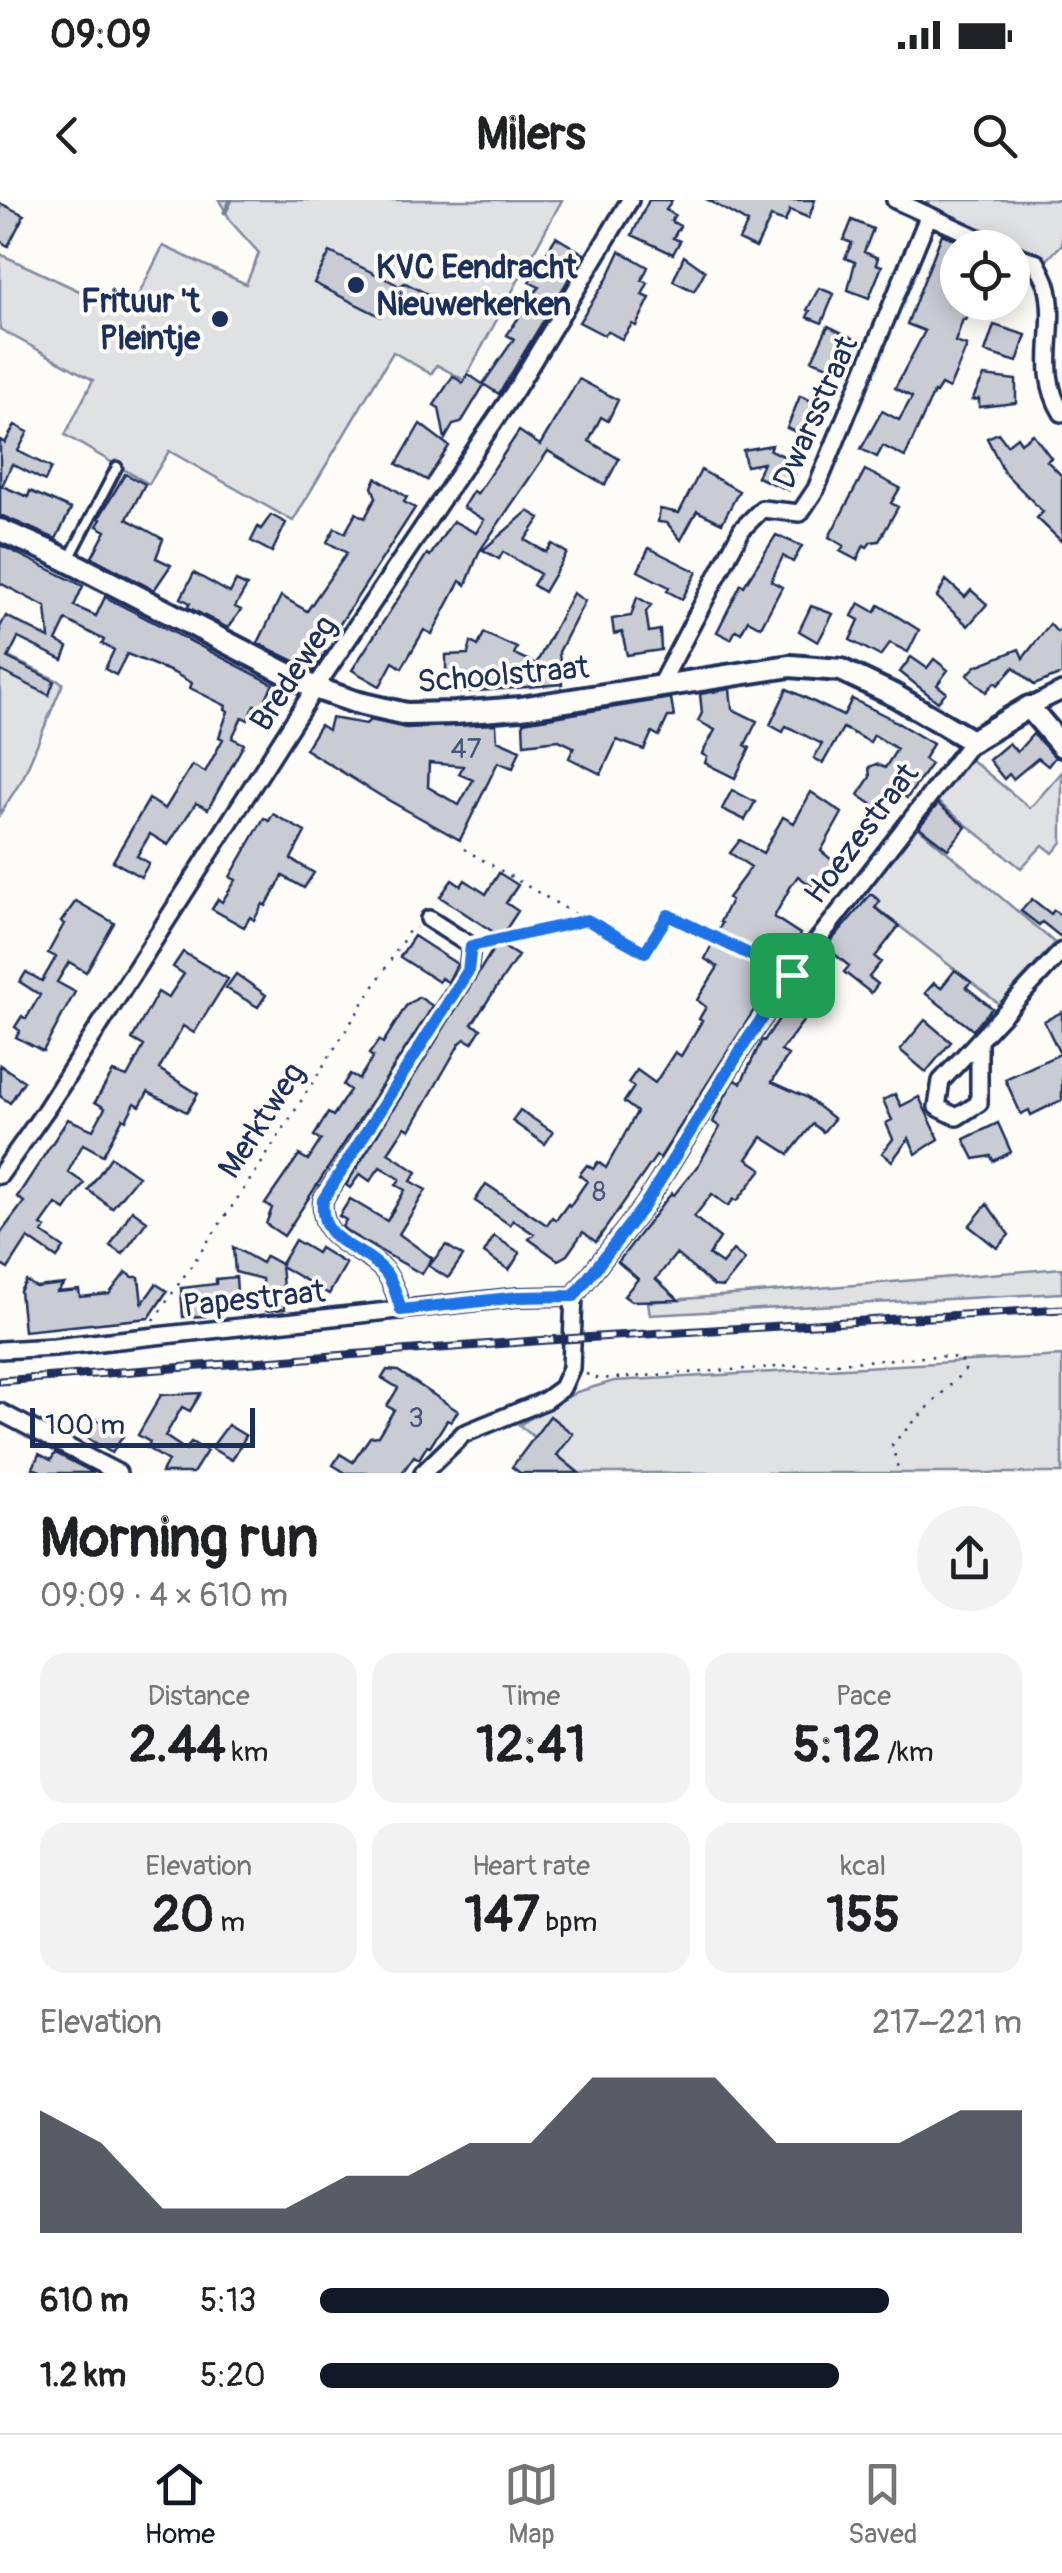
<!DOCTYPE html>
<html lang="en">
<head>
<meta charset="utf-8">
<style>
	body { margin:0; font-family:Pangolin,sans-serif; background:#f2f2f2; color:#202124; height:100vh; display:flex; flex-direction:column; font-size:38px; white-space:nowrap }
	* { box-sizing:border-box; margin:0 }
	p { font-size:32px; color:#757577 }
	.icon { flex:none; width:55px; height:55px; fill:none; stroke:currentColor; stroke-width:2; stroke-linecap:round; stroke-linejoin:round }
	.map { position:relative; height:1273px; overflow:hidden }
	.drawer { display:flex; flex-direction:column; background:#fff; flex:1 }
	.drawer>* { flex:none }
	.fabs { position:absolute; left:940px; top:30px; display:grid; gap:20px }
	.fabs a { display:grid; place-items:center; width:90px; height:90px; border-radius:50%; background:#fff; box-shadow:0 5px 25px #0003; font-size:50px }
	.scale { position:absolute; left:30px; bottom:25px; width:225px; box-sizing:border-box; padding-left:10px; border:5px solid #1b2f5e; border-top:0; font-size:28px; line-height:35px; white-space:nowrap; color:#1b2f5e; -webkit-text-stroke:8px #fdfcf7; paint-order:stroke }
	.pin { position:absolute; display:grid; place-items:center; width:85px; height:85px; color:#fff; margin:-42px; border-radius:20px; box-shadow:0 5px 15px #0006 }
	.round { display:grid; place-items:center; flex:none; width:105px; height:105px; border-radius:52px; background:#f2f2f2 }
	.summary { display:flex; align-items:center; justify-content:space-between; height:170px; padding:0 40px }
	h1 { font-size:55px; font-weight:800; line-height:75px }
	.metrics { display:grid; grid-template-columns:repeat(3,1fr); gap:15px; height:170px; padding:10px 40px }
	.metrics div { display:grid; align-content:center; border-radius:25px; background:#f2f2f2; text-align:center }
	.metrics b { font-size:50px; font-weight:800 }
	.metrics small { font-size:28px; font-weight:400 }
	.metrics p { font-size:28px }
	.chart { height:280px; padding:20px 40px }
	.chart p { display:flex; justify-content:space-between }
	.chart svg { width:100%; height:180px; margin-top:10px; fill:#111827; opacity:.7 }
	ul { padding:0 40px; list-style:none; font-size:32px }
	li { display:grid; grid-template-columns:160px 120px 1fr; align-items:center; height:75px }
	li i { height:25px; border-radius:12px; background:#111827 }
	.status { display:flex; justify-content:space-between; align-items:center; height:70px; padding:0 50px; background:#fff; direction:ltr }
	.status svg { height:28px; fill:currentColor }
	header { display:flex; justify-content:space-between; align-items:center; height:130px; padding:0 40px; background:#fff; font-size:45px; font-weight:800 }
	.dock { display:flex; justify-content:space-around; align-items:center; height:140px; border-top:2px solid #e0e0e0; background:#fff; font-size:28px; color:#757577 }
	.dock a { display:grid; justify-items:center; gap:5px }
	.dock .selected { color:#111827 }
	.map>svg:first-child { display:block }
</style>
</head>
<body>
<div class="status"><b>09:09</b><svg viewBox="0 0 49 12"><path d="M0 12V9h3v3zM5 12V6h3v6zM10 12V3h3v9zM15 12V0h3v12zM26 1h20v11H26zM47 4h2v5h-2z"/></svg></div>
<header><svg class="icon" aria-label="back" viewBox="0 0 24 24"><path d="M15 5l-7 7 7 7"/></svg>Milers<svg class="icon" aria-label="search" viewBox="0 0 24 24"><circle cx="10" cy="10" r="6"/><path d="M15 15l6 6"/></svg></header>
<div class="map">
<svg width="1062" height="1273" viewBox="0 0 1062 1273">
	<rect width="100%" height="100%" fill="#fdfcf7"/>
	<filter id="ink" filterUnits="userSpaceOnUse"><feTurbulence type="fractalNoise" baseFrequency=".01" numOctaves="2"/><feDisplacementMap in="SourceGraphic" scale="20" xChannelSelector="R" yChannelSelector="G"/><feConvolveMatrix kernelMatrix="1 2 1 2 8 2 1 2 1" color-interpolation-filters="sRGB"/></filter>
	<g filter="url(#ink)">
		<path fill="#e0e1e3" stroke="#7e88a0" stroke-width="2.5" d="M219 0H562L464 180 437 165 431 174 393 152 293 321 169 251 149 284 65 235 93 180 0 129V54L129 114 163 46 246 84 259 53 232 23Z
			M929 0H1062V44L1047 60 927 4Z
			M0 453 63 483 23 578 0 614Z
			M970 559 1030 608 1062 572V642L1053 653 1043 645 1021 668 934 599Z
			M914 624 1055 743 999 804 861 696Z
			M1062 1068V1093L650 1115 648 1102Z
			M1062 1156V1273H579L519 1225 577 1192 614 1181Z"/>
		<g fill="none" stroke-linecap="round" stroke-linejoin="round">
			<path stroke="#76819c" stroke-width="5" d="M225 12 231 0"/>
		</g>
		<path fill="#c9ccd3" stroke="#1b2f5e" stroke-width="2.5" fill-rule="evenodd" d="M649 0H672L666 10 675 15 671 21 680 26 673 38 680 41 673 54 632 35Z
			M708 0H815L809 18 790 10 785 22 771 17 756 48 739 40 748 23Z
			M0 3 24 15 8 46 0 41Z
			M852 20 873 29 864 52 878 58 876 64 882 66 869 98 848 90 855 62 845 58 852 43 844 40Z
			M942 34 958 41V102H974L966 120 963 119 955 142 967 146 949 189 941 185 936 193 934 192 905 257 883 246 877 257 861 249 882 211 899 220 912 197 895 188 925 131 907 124Z
			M556 37 584 54 499 194 483 184 514 139 507 135 539 87 529 82Z
			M620 51 648 67 642 80 648 83 642 95 650 98 636 126 632 124 622 139 607 131 604 135 579 122 607 79Z
			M330 52 396 84 394 89 405 83 452 106 446 118 393 92 380 116 314 83Z
			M684 56 705 71 694 91 673 81Z
			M819 88 834 94 822 123 807 117 810 111 807 110Z
			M994 125 1026 135 1017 162 985 152Z
			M828 126 853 138 839 170 812 160Z
			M468 174 484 185 461 223 453 225 445 239 439 208 434 205 453 176 463 183Z
			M984 176 1016 180V203L979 207V199L972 200Z
			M579 179 618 200 608 221 601 217 589 241 619 259 605 285 548 251 479 352 466 385 460 381 432 434 424 430 402 468 393 462 380 486 352 470 427 354 430 356 453 321 476 333 484 320 463 307 473 291 477 294 519 231 540 245Z
			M800 196 824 206 811 238 787 228Z
			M420 224 449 246 427 280 397 264Z
			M15 225 28 232 18 251 51 268 45 281 12 264 2 286 28 297 30 291 71 309 56 339 0 315V240L5 243Z
			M998 233 1007 245 1017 237 1021 243 1033 234 1051 258 1047 261 1062 276V342L1037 318 1043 312 1004 272 987 238Z
			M772 245 770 250 788 258 783 270 795 275 789 290 757 277 763 263 746 266 743 250Z
			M701 270 739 291 722 323 697 311 681 340 667 323 658 322 660 309 679 313Z
			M865 270 900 288 891 303 898 307 879 341 871 342 867 347 864 345 857 360 840 351 844 346 829 337Z
			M125 274 145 284 127 319 163 339 156 358 171 365 154 390 92 357 106 331 97 326 101 319 99 318Z
			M376 278 407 297 404 302 415 308 338 427 330 422 317 448 326 452 313 470 258 443 281 396 307 411 347 353 327 342 335 328 345 333 356 313 365 318 376 297 372 287Z
			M528 311 540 318 525 340 546 352 552 344 567 353 544 392 533 385 540 374 503 352 499 359 483 350Z
			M271 315 286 323 272 352 251 341 258 327 261 329Z
			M776 335 802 346 793 362 783 356 771 381 782 387 761 427 748 420 741 433 736 430 731 439 717 432 741 384 744 386Z
			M0 345 83 386 74 406 96 416 105 397 273 484 261 508 255 505 248 520 242 517 232 538 244 544 208 609 196 603 168 645 150 634 137 656 149 663 141 677 113 661 149 599 165 609 192 565 205 572 223 539 219 537 228 511 225 509 226 506 190 488 192 483 172 472 127 454 116 475 105 469 114 450 102 444 104 440 66 420 56 441 68 447 63 460 18 438 8 458 54 481 49 495 1 471 0 473V427L6 416 49 438 46 407 0 383Z
			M649 348 697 372 682 399 667 391 669 387 638 371Z
			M194 373 230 393 236 381 247 386 235 407 241 410 228 428 188 407 190 403 181 398Z
			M946 380 965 397 971 390 987 404 968 426 937 397Z
			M573 393 585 401 559 452 562 484 454 493 453 478H446V455L468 454 471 442 478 446 484 433 517 448 514 454 536 464Z
			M637 397 651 405 646 412 649 432 660 430 661 450 627 455 622 432 614 434 612 419 631 416Z
			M859 403 875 412 879 405 919 430 908 452 890 443 880 456 850 440 859 420 852 416Z
			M811 406 833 414 818 442 799 431Z
			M1050 424 1057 432 1062 428V474L1034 485 1014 467 998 485 995 482 986 492 967 475 976 466 1019 449 1023 458Z
			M911 457 927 468 934 459 948 470 937 485 946 492 938 502 900 472Z
			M730 489 732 509 757 521 745 545 750 548 735 578 705 563 707 557 702 554 715 530 698 521 702 513 700 494Z
			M787 489 843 516 852 499 886 516 933 544 924 559 931 564 907 598 892 589 879 609 858 595 870 577 869 567 876 564 885 568 897 549 874 535 870 542 843 528 823 563 814 558 822 544 786 526 783 532 770 525Z
			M671 498 674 517H668L659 536 652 532 644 550 617 540 601 574 569 558 574 547 559 540 524 544 523 522Z
			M331 518 366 524 370 520 406 528 496 524 497 540 520 550 513 568 498 562 460 640 381 596 305 549 320 525 328 530ZM429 563 463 566 459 574 473 580 459 605 428 587Z
			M1033 534 1055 557 1048 566 1038 558 1013 579 1009 574 1004 579 989 560 1009 543 1017 552Z
			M732 590 755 602 745 620 722 609Z
			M811 592 842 613 821 651 838 665 816 689 798 676 791 686 774 717 800 734 789 755 660 958 656 956 596 1042 583 1032 567 1055 558 1060 529 1039 534 1034 513 1020 510 1025 475 1001 486 984 547 1025 552 1017 556 1020 568 1004 570 1006 587 981 579 975 587 965 593 969 598 962 606 968 637 912 624 902 634 887 628 883 637 870 655 883 675 852 681 856 702 821 699 819 706 807 697 800 718 767 705 759 722 723 720 722 731 700 728 698 751 667 730 653 740 640 763 653 783 617 794 623Z
			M938 604 966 627 948 649 919 627Z
			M273 614 305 632 291 659 314 673 304 688 283 676 266 706 263 704 254 720 250 717 244 727 212 709 218 699 222 702 236 680 230 677 264 618 269 621Z
			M499 673 518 685 506 703 518 711 501 737 440 697 452 680 461 686 465 680 486 694Z
			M871 694 880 701 875 708 899 726 875 757 881 762 869 777 878 784 871 793 844 772 849 766 826 747Z
			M1032 699 1051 714 1054 710 1062 717V738L1042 722 1039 725 1021 711Z
			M76 701 114 723 86 772 69 762 57 782 75 792 43 851 16 837 20 831 15 827 22 816 26 819 40 795 20 782 26 772 42 781 56 757 48 753 64 724 61 722Z
			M414 736 457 764 448 782 441 778 439 782 400 757Z
			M497 743 518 756 472 824 481 829 472 843 465 839 460 843 410 930 405 927 388 953 417 972 411 981 426 990 399 1034 432 1058 422 1074 351 1034 342 1027 346 1020 339 1016 350 999 387 1021 405 990 396 985 400 979 380 967 370 981 360 974 350 988 346 985Z
			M183 752 228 779 194 833 183 826 159 869 198 894 187 912 148 892 140 906 135 903 126 920 123 918 103 955 83 944 68 972 84 983 65 1010 56 1004 41 1025 46 1028 42 1033 64 1048 57 1058 28 1038 8 1069 0 1064V1034L24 1002 17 997 68 919 93 930 105 908 95 902 105 885 113 872 127 877 144 846 132 839 158 792 168 798 184 774 173 767Z
			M955 770 971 782 966 787 992 808 973 830 925 793 934 783 941 788Z
			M236 774 266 795 258 807 226 788Z
			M419 797 433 806 284 1036 266 1024 272 1008 265 1004 299 955 308 960 321 940 314 936 328 913 333 916 350 890 343 885 350 874 359 879 373 857 369 854 379 840 383 843 406 806Z
			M789 804 807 816 781 851 788 855 772 882 806 897 834 919 823 932 813 924 789 954 762 937 747 959 762 969 737 1001 734 999 728 1006 712 994 694 1017 720 1038 709 1055 722 1064 733 1050 745 1060 723 1087 714 1086 676 1054 656 1079 679 1100 631 1101 624 1096 638 1079 618 1062 666 1000 672 993 674 995 699 964 720 927 713 922 725 896 735 880 741 883 762 840 764 841Z
			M1062 812V900L1031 915 1029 910 1021 914 1005 879 1060 854 1044 821Z
			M925 820 951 842 926 872 900 850Z
			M0 865 24 881 10 903 0 896Z
			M895 894 901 906 919 897 939 939 916 954 909 938 892 961 882 953 893 939 886 923 892 920 883 900Z
			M520 910 553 932 545 944 512 921Z
			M998 923 1011 952 993 961 991 956 974 959 964 939Z
			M111 957 138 976 112 1008 88 990Z
			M987 1004 1009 1035 997 1048 969 1026Z
			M132 1010 147 1021 123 1054 110 1046Z
			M494 1036 520 1053 509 1070 484 1053Z
			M295 1040 317 1053 320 1048 346 1064 329 1094 281 1066 285 1109 266 1111 262 1079 235 1072 233 1047 262 1063 266 1056 281 1064Z
			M446 1045 463 1056 448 1078 429 1066Z
			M126 1072 133 1077H139L142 1104 156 1084 167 1091 149 1118 24 1131 20 1091 26 1081 36 1087 64 1084 57 1092 79 1090 80 1097 109 1094Z
			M236 1077 238 1107 204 1110 205 1116 183 1117 181 1088 216 1084V1079Z
			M387 1170 398 1171 458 1211 451 1222 447 1220 430 1247 427 1246 419 1259 414 1256 402 1273H346L333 1265 340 1254 353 1262 370 1237 378 1236 394 1210 387 1206 398 1188 382 1178Z
			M201 1193 190 1211 182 1207 165 1236 186 1250 191 1242 207 1251 193 1273H161L168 1261 147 1248 150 1242 138 1235 161 1195Z
			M550 1216 573 1234 557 1255 579 1273H520L512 1267Z
			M97 1219 123 1236 112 1253 86 1237Z
			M228 1225 246 1236 232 1260 211 1248Z
			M55 1253 94 1273H45L33 1268 39 1254 51 1260Z"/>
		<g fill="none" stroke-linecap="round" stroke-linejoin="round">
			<g stroke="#1b2f5e" stroke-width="15">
				<path id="service" d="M68 361 117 267"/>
			</g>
			<g stroke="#1b2f5e" stroke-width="22">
				<path id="minor" d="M895 0 1000 48
					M1012 53 1037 63C1040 70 1045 78 1047 85 1059 130 1035 169 1062 213
					M659 487 742 329 762 309 800 313 816 289 928 17
					M1029 507 1062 491
					M979 843V903L957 917 937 907 941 881 1062 751
					M0 975 45 911 315 488 516 189 630 0
					M401 1110C397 1097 394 1084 386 1073 364 1045 318 1046 323 1000L468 771 471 746 429 719
					M0 1150 54 1147 518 1097 574 1096
					M0 1212 118 1273
					M423 1273 463 1234 544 1201 562 1188 571 1168 574 1096 644 1006 747 840 813 746 972 541"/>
			</g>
			<g stroke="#1b2f5e" stroke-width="28">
				<path id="tertiary" d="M0 330 51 352 315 488 355 502 406 514 455 513 521 508 790 466 841 470 896 496 972 541 1029 507 1062 546"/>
			</g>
			<path stroke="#1b2f5e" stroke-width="2.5" stroke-dasharray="2.5 8" stroke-linecap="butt" d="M464 649 585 720
				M487 743 587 720 645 751 668 715 777 768
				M154 1120 261 964 409 731 416 728
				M586 1174 599 1179 938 1156 960 1158 966 1169 892 1244 899 1273"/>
			<use href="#service" stroke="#fdfcf7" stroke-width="8"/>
			<use href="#minor" stroke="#fdfcf7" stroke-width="15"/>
			<use href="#tertiary" stroke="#fdfcf7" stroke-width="20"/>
			<g stroke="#1b2f5e" stroke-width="9">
				<path id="rail" d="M0 1181 548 1140 1062 1109"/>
			</g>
			<use href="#rail" stroke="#fdfcf7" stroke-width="5" stroke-dasharray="15" stroke-linecap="butt"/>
		</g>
	</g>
	<g fill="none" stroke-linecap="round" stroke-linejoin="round" filter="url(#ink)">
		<g stroke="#fff" stroke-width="20">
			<path id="route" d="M668 715 792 775 747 840 644 1006 574 1096 518 1097 401 1110C397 1097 394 1084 386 1073 364 1045 318 1046 323 1000L468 771 471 746 587 720 645 752Z"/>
		</g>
		<use href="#route" stroke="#1a73e8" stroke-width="12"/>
	</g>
	<g fill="#1b2f5e" stroke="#fdfcf7" stroke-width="4">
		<circle cx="356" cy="85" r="10"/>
		<circle cx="220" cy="119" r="10"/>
	</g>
	<g text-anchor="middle" stroke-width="8" stroke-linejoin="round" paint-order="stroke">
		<g font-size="28" fill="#46567b">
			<text x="466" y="558">47</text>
			<text x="599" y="1001">8</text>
			<text x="416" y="1227">3</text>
		</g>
		<g font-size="32" font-weight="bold" fill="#1b2f5e" stroke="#fdfcf7" text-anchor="start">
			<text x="376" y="78">KVC Eendracht<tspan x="376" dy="37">Nieuwerkerken</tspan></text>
			<text x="200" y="112" text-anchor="end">Frituur 't<tspan x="200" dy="37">Pleintje</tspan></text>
		</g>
		<g font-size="32" fill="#1b2f5e" stroke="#fdfcf7">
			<text transform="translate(815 212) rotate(-66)" y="11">Dwarsstraat</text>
			<text transform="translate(293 473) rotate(-57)" y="11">Bredeweg</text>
			<text transform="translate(503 474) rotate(-5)" y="11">Schoolstraat</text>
			<text transform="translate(861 633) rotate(-53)" y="11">Hoezestraat</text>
			<text transform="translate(261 920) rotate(-57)" y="11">Merktweg</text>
			<text transform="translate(254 1098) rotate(-6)" y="11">Papestraat</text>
		</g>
	</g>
</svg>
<div class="fabs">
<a><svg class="icon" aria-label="locate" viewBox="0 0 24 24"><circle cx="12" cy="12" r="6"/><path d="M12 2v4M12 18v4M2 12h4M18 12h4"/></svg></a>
</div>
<div class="scale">100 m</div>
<div class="pin" style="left:792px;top:775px;background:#1e9e55"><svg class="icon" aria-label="arrive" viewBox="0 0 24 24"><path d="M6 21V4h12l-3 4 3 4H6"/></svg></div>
</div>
<section class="drawer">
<div class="summary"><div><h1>Morning run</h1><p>09:09 · 4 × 610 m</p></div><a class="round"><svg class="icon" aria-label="share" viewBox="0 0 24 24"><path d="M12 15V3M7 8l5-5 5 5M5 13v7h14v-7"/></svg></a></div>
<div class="metrics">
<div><p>Distance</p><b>2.44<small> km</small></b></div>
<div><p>Time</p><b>12:41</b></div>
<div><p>Pace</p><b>5:12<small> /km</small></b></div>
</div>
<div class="metrics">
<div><p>Elevation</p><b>20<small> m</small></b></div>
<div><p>Heart rate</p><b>147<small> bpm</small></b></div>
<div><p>kcal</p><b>155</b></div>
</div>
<div class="chart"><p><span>Elevation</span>217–221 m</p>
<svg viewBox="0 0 160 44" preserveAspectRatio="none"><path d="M0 44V14L10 22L20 38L30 38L40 38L50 30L60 30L70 22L80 22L90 6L100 6L110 6L120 22L130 22L140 22L150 14L160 14V44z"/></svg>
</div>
<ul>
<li><b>610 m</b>5:13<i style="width:81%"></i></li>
<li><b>1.2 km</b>5:20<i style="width:74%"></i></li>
</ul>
</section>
<nav class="dock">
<a class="selected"><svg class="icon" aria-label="home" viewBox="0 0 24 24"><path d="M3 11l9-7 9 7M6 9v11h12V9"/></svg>Home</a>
<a><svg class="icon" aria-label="map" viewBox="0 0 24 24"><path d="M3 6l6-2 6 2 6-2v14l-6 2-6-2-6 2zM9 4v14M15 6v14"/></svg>Map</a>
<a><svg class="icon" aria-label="saved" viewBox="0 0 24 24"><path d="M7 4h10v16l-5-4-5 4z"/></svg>Saved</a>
</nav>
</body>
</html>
